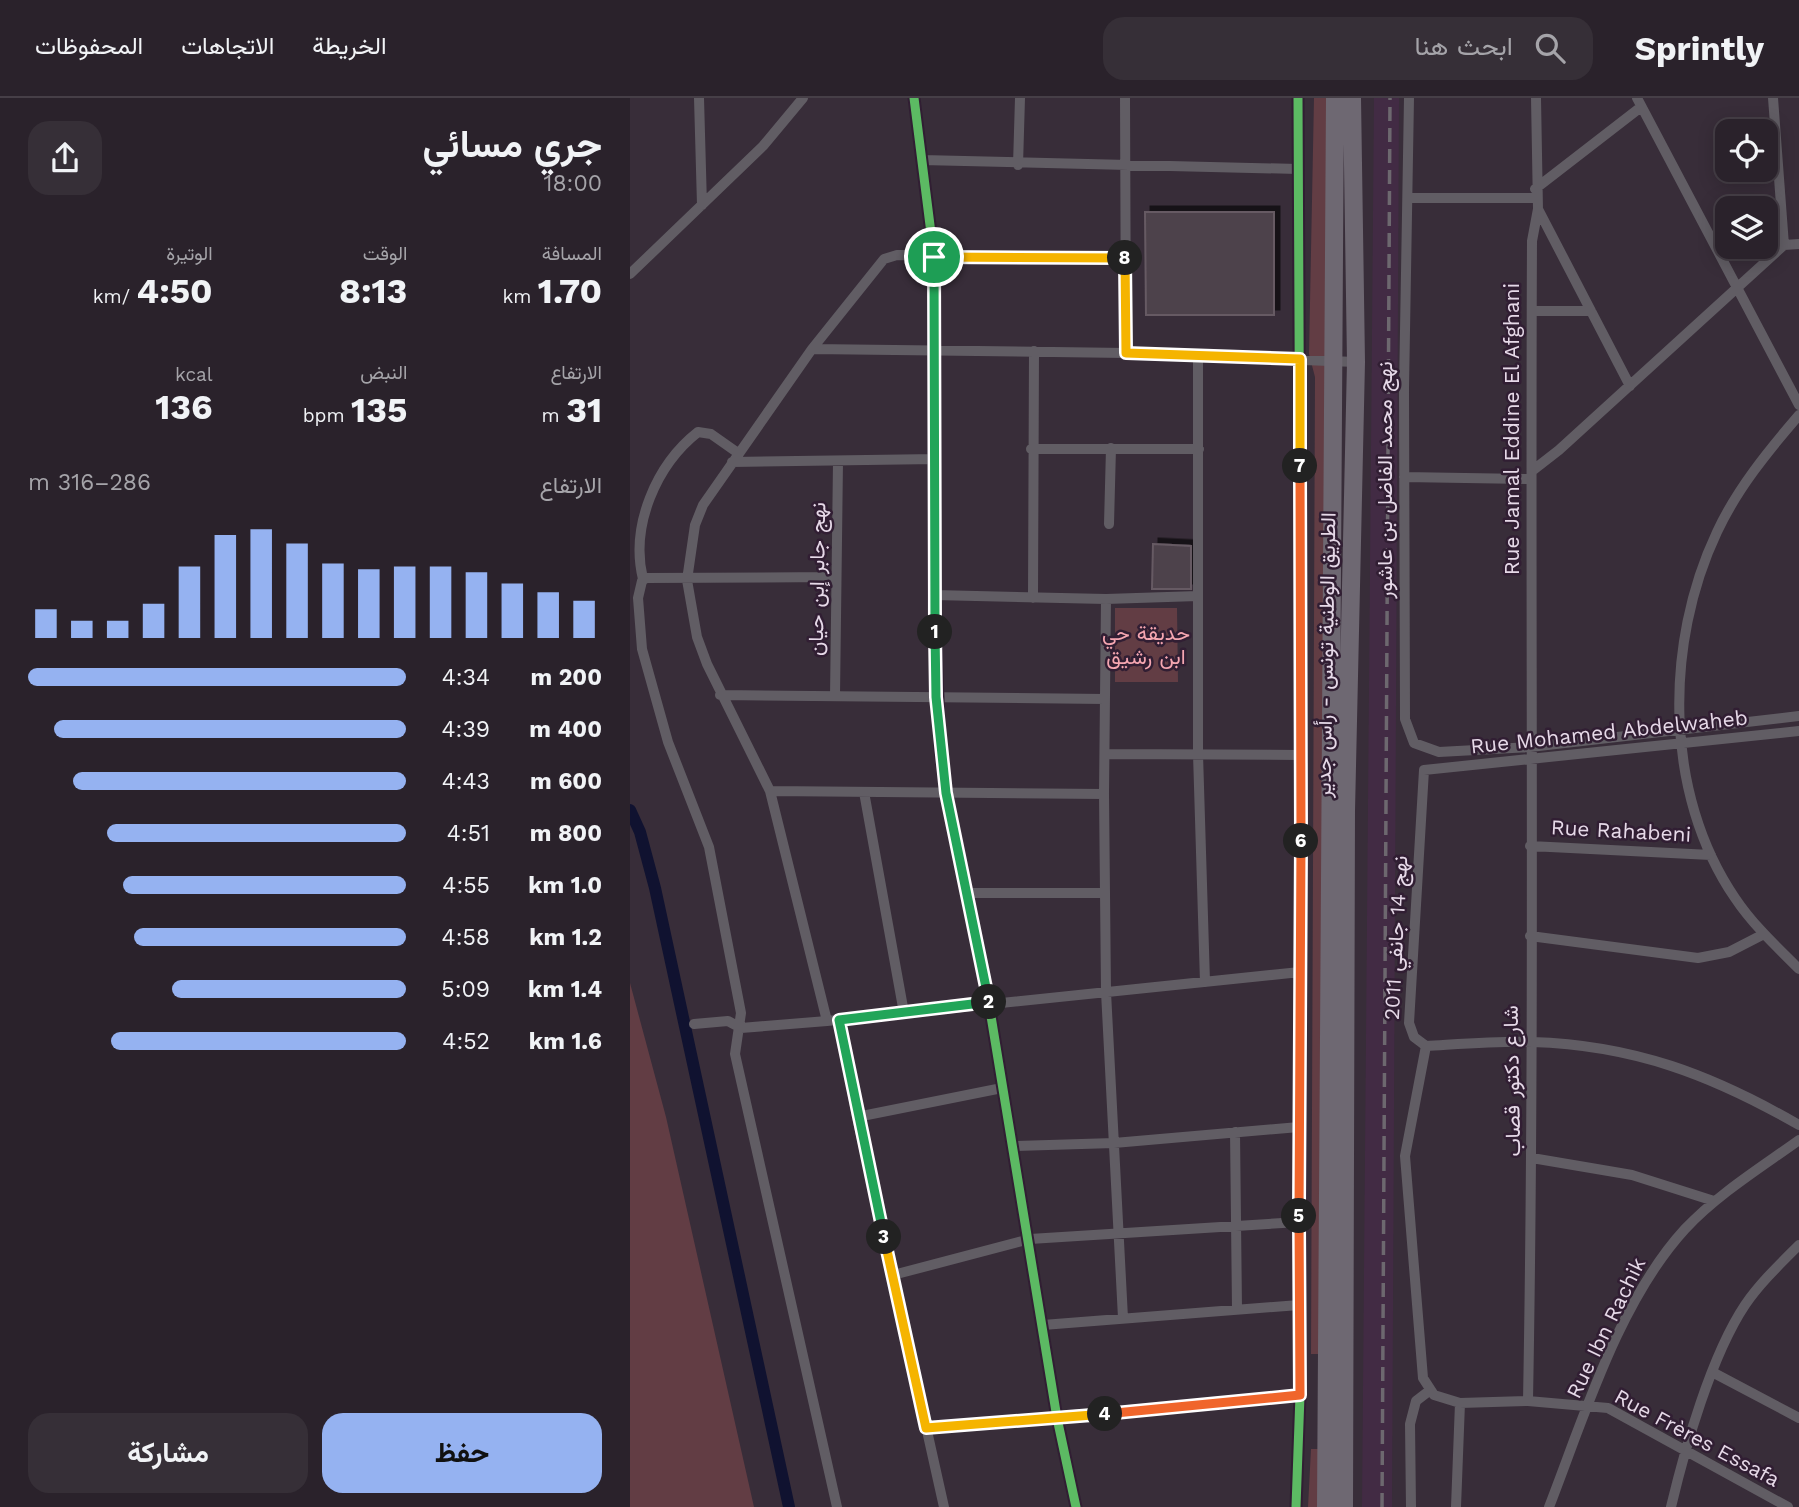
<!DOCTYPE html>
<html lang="ar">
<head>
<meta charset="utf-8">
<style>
	body { margin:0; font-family:"Work Sans",Vazirmatn,sans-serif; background:#362f37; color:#f1f3f6; direction:rtl; height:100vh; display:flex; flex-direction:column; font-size:26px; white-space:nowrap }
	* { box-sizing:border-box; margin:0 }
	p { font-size:23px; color:#a5a4a9 }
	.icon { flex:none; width:38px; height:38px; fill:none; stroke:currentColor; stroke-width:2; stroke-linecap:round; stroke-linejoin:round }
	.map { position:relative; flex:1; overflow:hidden; direction:ltr }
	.panel { display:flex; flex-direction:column; background:#2a222b; width:630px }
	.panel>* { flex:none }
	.fabs { position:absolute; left:1085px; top:21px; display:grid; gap:14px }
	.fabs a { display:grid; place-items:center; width:63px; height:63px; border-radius:14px; background:#2a222b; box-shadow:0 4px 18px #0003,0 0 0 2px #463f47; font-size:35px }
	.pin { position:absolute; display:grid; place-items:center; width:60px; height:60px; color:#fff; margin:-30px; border:4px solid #fff; border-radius:50%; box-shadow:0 2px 7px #0007 }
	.km { position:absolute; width:35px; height:35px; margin:-18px; border-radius:50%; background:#222; color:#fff; font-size:19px; line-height:35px; text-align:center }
	.round { display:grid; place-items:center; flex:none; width:74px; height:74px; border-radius:21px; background:#362f37 }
	.head { display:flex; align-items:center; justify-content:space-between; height:119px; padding:0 28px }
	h1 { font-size:38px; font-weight:700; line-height:52px }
	.metrics { display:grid; grid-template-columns:repeat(3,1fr); gap:10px; height:119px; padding:7px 28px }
	.metrics div { display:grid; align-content:center }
	.metrics b { font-size:35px; font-weight:700 }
	.metrics small { font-size:19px; font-weight:400 }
	.metrics p { font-size:19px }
	.chart { height:196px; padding:14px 28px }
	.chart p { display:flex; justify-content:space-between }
	.chart svg { width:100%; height:126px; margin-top:7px; stroke:#95b2f1; stroke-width:6 }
	.primary-button { display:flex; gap:14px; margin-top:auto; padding:14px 28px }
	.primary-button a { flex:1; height:80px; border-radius:21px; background:#95b2f1; color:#111; font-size:28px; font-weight:700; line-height:80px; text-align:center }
	.primary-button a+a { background:#362f37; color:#f1f3f6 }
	ul { padding:0 28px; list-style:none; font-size:23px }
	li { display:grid; grid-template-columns:112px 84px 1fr; align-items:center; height:52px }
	li i { height:18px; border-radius:9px; background:#95b2f1 }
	header { display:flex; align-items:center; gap:42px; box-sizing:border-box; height:98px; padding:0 35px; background:#2a222b; border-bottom:2px solid #463f47 }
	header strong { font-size:33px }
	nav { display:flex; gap:38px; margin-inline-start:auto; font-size:24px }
	.search { width:490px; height:63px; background:#362f37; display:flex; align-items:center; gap:18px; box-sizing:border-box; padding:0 24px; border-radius:21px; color:#a5a4a9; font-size:26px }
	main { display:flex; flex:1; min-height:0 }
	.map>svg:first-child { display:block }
</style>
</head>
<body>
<header>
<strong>Sprintly</strong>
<div class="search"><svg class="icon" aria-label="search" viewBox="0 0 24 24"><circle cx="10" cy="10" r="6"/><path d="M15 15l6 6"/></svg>ابحث هنا</div>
<nav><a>الخريطة</a><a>الاتجاهات</a><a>المحفوظات</a></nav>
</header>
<main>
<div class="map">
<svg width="1169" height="1409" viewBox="0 0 1169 1409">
	<defs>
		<filter id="shadow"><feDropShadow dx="5.5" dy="-5.5" stdDeviation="0" flood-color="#0009"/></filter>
	</defs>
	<rect width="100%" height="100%" fill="#382d39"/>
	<path fill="#422b44" d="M744 0H769L762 1409H732Z"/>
	<path fill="#623d44" d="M684 0H700L693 1256H681L685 279 679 256Z
		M485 510H547L548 584H485Z
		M0 885 36 1019 124 1409H0Z
		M681 1351H694V1409H678Z"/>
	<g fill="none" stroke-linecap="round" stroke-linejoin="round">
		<path stroke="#101230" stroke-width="12" d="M0 712 10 734 25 790 159 1409"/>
	</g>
	<path fill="#4d424b" stroke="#665a63" stroke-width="2" filter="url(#shadow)" d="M515 114H644V217H516Z
		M523 446 561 448V491H522Z"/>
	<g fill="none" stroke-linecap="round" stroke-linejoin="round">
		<path stroke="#615d64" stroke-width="10" d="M69 0 72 107
			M284 0 304 159V497L310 652 316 695 359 906 427 1320 446 1409
			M495 0 496 255
			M779 0 774 291 775 621 784 645 809 654 900 649 1169 618
			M1007 0 1169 307
			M1143 0 1154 147
			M292 62 668 71
			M388 67 390 0
			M905 91 1011 9
			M778 100H905
			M908 111 1000 288
			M0 176 133 48 173 0
			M902 213H961
			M182 251 496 255 726 264
			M568 257V656L575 884
			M1169 317C1138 353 1107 391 1087 434 1034 546 1034 696 1105 800 1123 827 1147 849 1169 871
			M401 351H569
			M102 364 306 361
			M902 373 929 352 1154 147 1169 146
			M774 379 901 381
			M479 426 481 350
			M205 479 16 480 12 483 8 500 12 551 38 644 79 749 111 915 105 956 207 1409
			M13 481C0 428 26 367 68 334L81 336 108 355
			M304 497 476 501 568 498
			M403 500 404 253
			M476 501 474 696 476 894 493 1220
			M90 597 475 601
			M205 598 208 364
			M475 656 671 657
			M140 693 474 696
			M234 694 274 915
			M900 748 1081 757
			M336 795H475
			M900 838 1068 860 1099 854 1134 836
			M209 922 227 1019 314 1409
			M197 923 140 693 77 566 67 539 57 482 65 427 73 407 182 251 254 161 267 157 496 159
			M64 926 98 923 111 930 197 923 670 874
			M796 948C831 946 867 943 902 944 1004 947 1082 977 1169 1027
			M227 1019 372 990
			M605 1034 607 1211
			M382 1048 484 1045 669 1029
			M902 1060 1002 1077 1084 1103
			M263 1177 400 1141 669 1124
			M413 1227 669 1207
			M1084 1275 1169 1320
			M898 1303C905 916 900 529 902 143L908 111 906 0
			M296 1330 670 1297
			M666 1409 670 1297 671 657 668 0
			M781 1409 780 1326 786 1303 799 1293
			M826 1409 830 1305
			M919 1409C954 1319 989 1203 1055 1131 1088 1096 1130 1070 1169 1042
			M1041 1409C1055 1350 1081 1258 1115 1207 1130 1185 1150 1166 1169 1147
			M1158 1409 978 1310 898 1303 830 1305 804 1297 793 1280 775 1058 796 948 784 939 779 925 794 672 1169 633"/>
		<path stroke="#6e6872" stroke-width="18" d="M696 1409 705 0
			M714 1409 716 713 726 264 722 0"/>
		<path stroke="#6d686f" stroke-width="3.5" stroke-dasharray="14 7" stroke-linecap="butt" d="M752 1409 760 0"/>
		<g stroke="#311e33" stroke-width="13">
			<path id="cycleway" d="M284 0 304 159V497L310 652 316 695 359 906 427 1320 446 1409
				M666 1409 670 1297 671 657 668 0"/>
		</g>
		<use href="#cycleway" stroke="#5cba63" stroke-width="9"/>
	</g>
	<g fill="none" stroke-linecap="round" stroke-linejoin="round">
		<g stroke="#fff" stroke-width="14">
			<path id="split-1" d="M304 159 305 534"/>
		</g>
		<g stroke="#fff" stroke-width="14">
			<path id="split-2" d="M305 534 306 599 316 695 359 904"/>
		</g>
		<g stroke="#fff" stroke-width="14">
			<path id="split-3" d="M254 1139 209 922 359 904"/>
		</g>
		<g stroke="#fff" stroke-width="14">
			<path id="split-4" d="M254 1139 296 1330 475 1316"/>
		</g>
		<g stroke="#fff" stroke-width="14">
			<path id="split-5" d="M475 1316 670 1297 669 1118"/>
		</g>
		<g stroke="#fff" stroke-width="14">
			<path id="split-6" d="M669 1118 671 743"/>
		</g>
		<g stroke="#fff" stroke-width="14">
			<path id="split-7" d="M670 368 671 743"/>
		</g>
		<g stroke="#fff" stroke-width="14">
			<path id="split-8" d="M495 160 496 255 670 261V368"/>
		</g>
		<g stroke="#fff" stroke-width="14">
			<path id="split-9" d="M304 159 495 160"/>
		</g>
		<use href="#split-1" stroke="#22a559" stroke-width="9"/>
		<use href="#split-2" stroke="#22a559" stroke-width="9"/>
		<use href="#split-3" stroke="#22a559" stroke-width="9"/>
		<use href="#split-4" stroke="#f5b400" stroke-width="9"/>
		<use href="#split-5" stroke="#f0652b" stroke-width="9"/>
		<use href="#split-6" stroke="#f0652b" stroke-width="9"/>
		<use href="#split-7" stroke="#f0652b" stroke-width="9"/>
		<use href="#split-8" stroke="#f5b400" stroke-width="9"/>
		<use href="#split-9" stroke="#f5b400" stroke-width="9"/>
	</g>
	<g text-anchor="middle" stroke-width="5" stroke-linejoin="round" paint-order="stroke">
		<g font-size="21" fill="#e6d9e8" stroke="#311e33">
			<text transform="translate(882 331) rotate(-90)" y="7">Rue Jamal Eddine El Afghani</text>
			<text transform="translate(755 382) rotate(-90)" y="7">نهج محمد الفاضل بن عاشور</text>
			<text transform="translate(187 481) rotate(-89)" y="7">نهج جابر إبن حيان</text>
			<text transform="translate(696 557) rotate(-89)" y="7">الطريق الوطنية تونس - رأس جدير</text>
			<text transform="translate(979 634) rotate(-6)" y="7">Rue Mohamed Abdelwaheb</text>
			<text transform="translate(991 733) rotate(3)" y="7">Rue Rahabeni</text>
			<text transform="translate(766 840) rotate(-87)" y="7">نهج 14 جانفي 2011</text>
			<text transform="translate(882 983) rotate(-91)" y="7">شارع دكتور قصاب</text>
			<text transform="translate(976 1230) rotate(-64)" y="7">Rue Ibn Rachik</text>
			<text transform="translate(1067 1340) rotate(28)" y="7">Rue Frères Essafa</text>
		</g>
		<g font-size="21" fill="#f5a6b1" stroke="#311e33">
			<text x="516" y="542">حديقة حي<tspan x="516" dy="24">ابن رشيق</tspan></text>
		</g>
	</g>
</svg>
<div class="fabs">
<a><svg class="icon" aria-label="locate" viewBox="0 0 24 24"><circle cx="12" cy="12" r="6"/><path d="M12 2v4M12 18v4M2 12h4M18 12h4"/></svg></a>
<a><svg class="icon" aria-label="layers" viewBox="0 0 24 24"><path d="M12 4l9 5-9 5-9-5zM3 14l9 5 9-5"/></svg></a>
</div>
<div class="pin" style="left:304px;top:159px;background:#1e9e55"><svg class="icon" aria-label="arrive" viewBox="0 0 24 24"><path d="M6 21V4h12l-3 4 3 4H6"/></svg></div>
<b class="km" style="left:305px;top:534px">1</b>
<b class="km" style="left:359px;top:904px">2</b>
<b class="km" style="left:254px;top:1139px">3</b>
<b class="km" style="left:475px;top:1316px">4</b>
<b class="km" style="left:669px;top:1118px">5</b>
<b class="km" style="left:671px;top:743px">6</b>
<b class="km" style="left:670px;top:368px">7</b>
<b class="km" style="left:495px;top:160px">8</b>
</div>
<section class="panel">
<div class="head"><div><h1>جري مسائي</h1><p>18:00</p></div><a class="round"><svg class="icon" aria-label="share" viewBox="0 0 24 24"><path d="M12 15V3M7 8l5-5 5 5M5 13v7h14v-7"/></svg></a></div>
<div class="metrics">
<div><p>المسافة</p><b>1.70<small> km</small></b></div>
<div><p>الوقت</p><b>8:13</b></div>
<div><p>الوتيرة</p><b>4:50<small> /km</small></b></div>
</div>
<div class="metrics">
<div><p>الارتفاع</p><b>31<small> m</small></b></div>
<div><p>النبض</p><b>135<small> bpm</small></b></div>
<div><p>kcal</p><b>136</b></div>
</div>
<div class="chart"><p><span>الارتفاع</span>286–316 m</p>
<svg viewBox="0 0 160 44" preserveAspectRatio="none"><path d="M5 44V34M15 44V38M25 44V38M35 44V32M45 44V19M55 44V8M65 44V6M75 44V11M85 44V18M95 44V20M105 44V19M115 44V19M125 44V21M135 44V25M145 44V28M155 44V31"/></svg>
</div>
<ul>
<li><b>200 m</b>4:34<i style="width:100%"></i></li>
<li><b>400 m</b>4:39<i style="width:93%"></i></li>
<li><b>600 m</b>4:43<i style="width:88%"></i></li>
<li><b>800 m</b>4:51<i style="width:79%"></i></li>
<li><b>1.0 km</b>4:55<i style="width:75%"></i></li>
<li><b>1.2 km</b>4:58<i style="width:72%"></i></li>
<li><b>1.4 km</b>5:09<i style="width:62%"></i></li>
<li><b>1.6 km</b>4:52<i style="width:78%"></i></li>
</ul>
<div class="primary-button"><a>حفظ</a><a>مشاركة</a></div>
</section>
</main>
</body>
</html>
